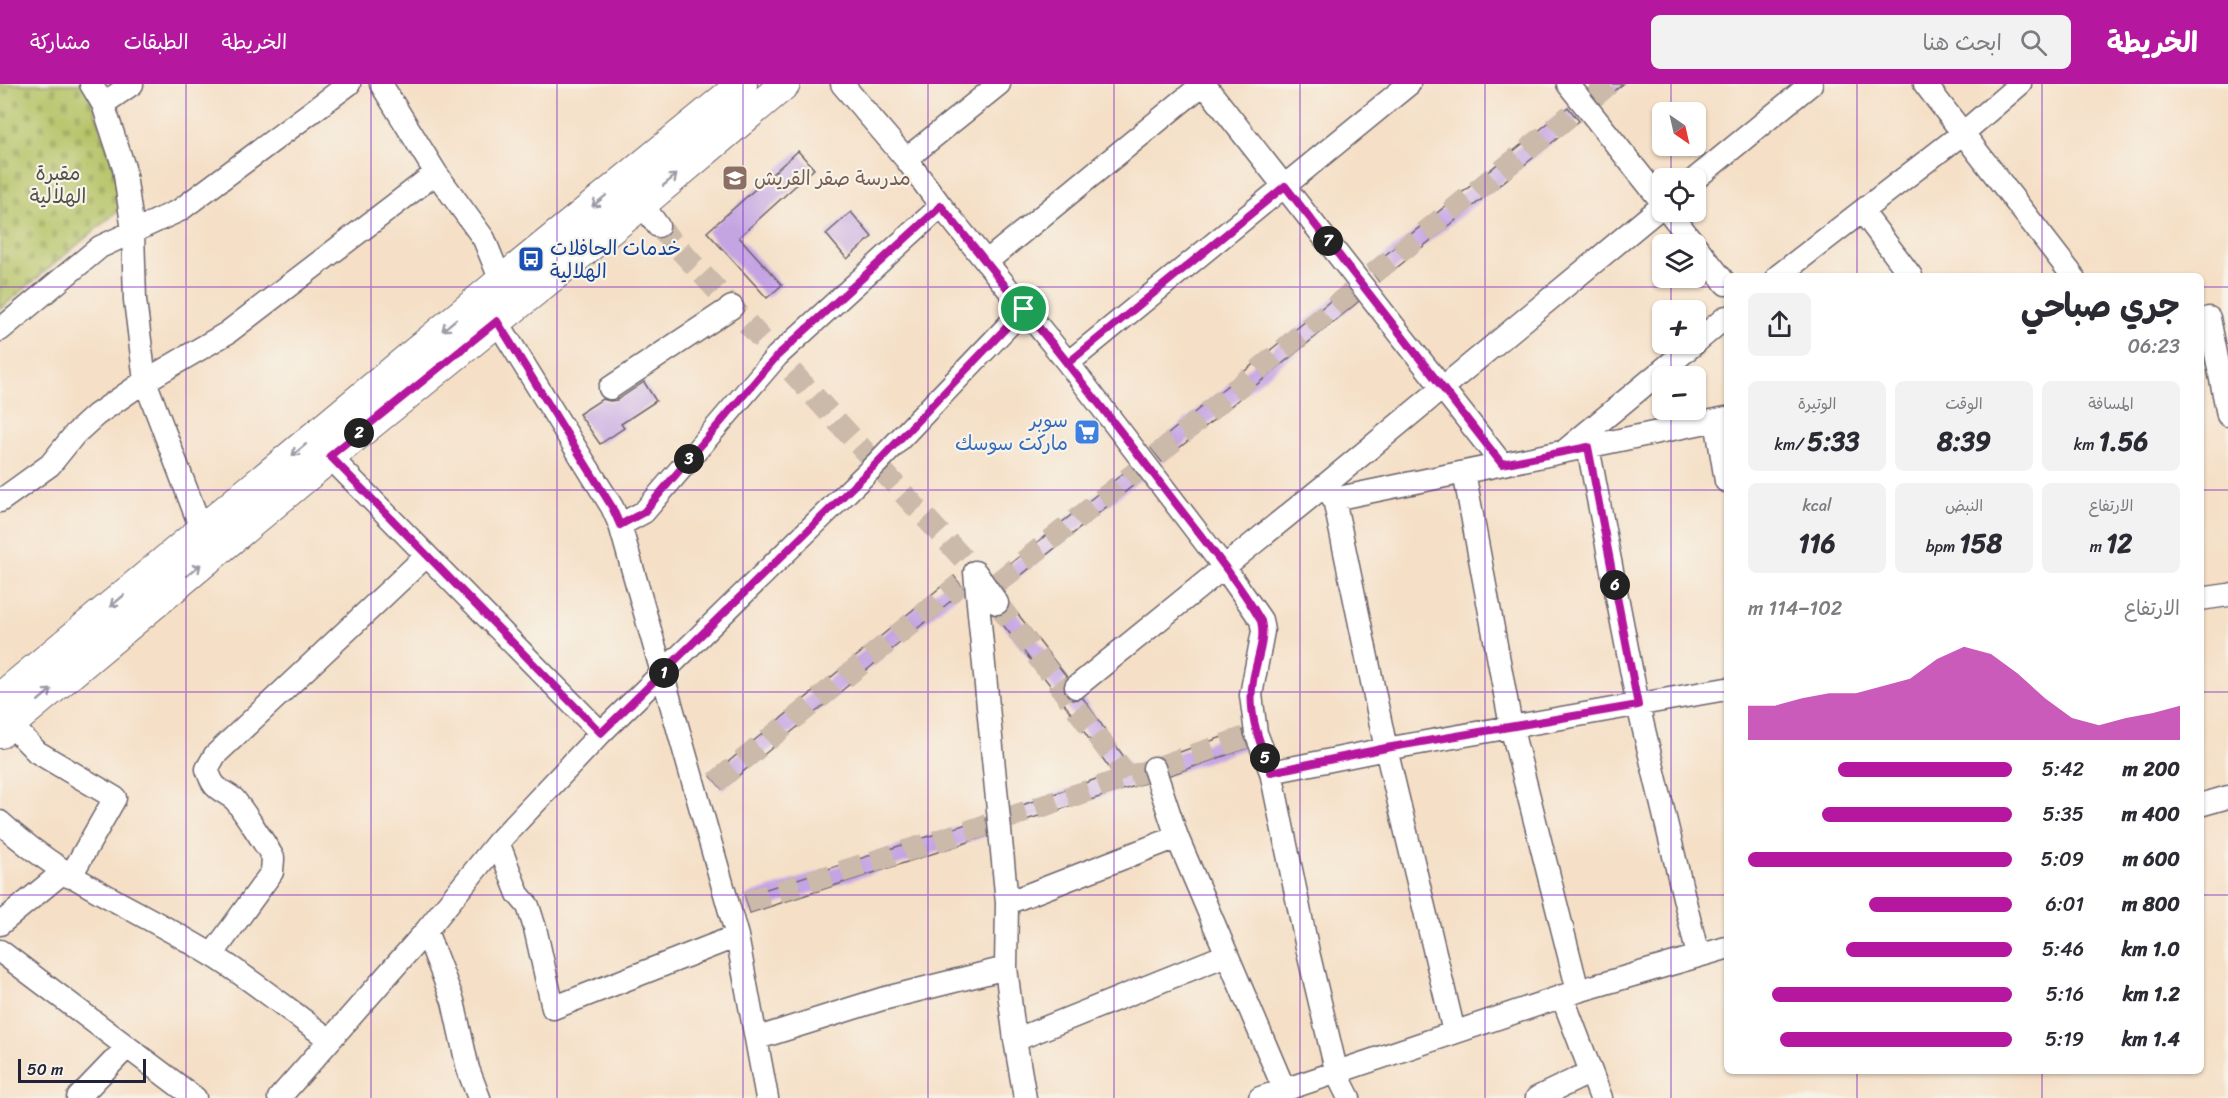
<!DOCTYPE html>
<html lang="ar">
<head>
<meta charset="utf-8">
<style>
	body { margin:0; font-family:Sriracha,"Playpen Sans Arabic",sans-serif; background:#f2f2f3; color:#2b2b33; direction:rtl; height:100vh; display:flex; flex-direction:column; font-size:22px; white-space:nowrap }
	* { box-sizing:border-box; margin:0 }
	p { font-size:20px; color:#7c7c81 }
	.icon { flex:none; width:33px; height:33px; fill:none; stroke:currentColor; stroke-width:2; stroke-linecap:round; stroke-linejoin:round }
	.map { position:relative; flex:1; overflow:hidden; direction:ltr }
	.drawer { position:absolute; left:1724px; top:189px; width:480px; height:801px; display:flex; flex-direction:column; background:#fff; border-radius:9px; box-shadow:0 2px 4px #0004; direction:rtl }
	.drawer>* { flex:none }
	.needle { width:39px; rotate:146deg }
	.fabs { position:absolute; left:1652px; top:18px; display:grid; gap:12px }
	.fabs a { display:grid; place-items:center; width:54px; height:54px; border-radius:9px; background:#fff; box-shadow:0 2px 4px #0004; font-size:30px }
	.scale { position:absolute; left:18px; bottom:15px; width:128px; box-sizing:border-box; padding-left:6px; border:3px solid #22223b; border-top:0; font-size:16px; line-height:21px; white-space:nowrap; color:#22223b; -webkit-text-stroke:4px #f7f3e8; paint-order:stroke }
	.pin { position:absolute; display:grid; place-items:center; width:51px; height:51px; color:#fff; margin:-26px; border:3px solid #fff; border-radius:50%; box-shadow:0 2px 6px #0007 }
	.km { position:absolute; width:30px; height:30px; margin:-15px; border-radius:50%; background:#222; color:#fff; font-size:16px; line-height:30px; text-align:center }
	.round { display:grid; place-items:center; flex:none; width:63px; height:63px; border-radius:9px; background:#f2f2f3 }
	.summary { display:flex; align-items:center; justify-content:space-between; height:102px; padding:0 24px }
	h1 { font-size:33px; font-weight:700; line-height:45px }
	.metrics { display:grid; grid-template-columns:repeat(3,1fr); gap:9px; height:102px; padding:6px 24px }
	.metrics div { display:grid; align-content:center; border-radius:9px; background:#f2f2f3; text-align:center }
	.metrics b { font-size:26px; font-weight:700 }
	.metrics small { font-size:16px; font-weight:400 }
	.metrics p { font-size:16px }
	.chart { height:168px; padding:12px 24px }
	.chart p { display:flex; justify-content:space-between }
	.chart svg { width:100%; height:108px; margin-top:6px; fill:#b5179e; opacity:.7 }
	ul { padding:0 24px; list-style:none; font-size:20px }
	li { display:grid; grid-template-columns:96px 72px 1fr; align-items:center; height:45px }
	li i { height:15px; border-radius:8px; background:#b5179e }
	header { display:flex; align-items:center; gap:36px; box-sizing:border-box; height:84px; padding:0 30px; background:#b5179e; color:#fff }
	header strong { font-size:28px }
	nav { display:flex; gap:33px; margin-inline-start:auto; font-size:21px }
	.search { width:420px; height:54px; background:#f2f2f3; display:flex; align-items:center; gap:15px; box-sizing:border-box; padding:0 21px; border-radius:9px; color:#7c7c81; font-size:22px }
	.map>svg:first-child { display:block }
</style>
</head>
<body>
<header>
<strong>الخريطة</strong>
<div class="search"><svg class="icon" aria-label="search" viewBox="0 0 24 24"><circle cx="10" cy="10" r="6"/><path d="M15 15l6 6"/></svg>ابحث هنا</div>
<nav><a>الخريطة</a><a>الطبقات</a><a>مشاركة</a></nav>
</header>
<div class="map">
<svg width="2228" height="1014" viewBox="0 0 2228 1014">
	<defs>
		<pattern id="cemetery-stones" width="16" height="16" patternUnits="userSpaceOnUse" patternTransform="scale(1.5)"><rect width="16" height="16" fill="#b5c366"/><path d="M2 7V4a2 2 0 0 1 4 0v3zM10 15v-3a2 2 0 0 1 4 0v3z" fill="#9ba759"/></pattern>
	</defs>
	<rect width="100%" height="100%" fill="#f7f3e8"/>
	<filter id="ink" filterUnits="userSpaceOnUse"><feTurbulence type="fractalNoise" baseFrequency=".0167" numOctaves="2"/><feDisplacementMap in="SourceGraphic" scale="12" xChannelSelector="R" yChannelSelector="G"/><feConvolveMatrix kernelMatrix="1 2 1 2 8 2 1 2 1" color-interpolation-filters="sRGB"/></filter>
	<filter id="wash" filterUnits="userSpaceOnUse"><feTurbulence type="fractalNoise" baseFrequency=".008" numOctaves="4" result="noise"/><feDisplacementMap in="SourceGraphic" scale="24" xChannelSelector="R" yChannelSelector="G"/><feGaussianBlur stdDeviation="1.35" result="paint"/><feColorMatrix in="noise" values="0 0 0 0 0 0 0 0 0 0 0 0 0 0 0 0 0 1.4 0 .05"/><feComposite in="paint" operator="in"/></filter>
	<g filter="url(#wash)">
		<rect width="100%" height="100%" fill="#f5dfc6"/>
		<path fill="url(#cemetery-stones)" stroke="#6c7250" stroke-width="1.5" d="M0 0H86L126 120 0 225Z"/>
		<g id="blocks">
			<path fill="#c5a4e3" d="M1595 0H1623L1600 19 1589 5Z
				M1568 23 1579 37 1379 198 1369 184Z
				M798 67 814 85 739 153 782 201 767 214 707 148Z
				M851 128 872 153 847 175 826 150Z
				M1346 204 1358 218 1162 378 1151 364Z
				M644 298 656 317 621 340 624 344 600 360 579 330 602 315 610 317 617 316Z
				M1131 383 1140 396 1004 505 995 492Z
				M954 492 963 504V507L722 705 711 692Z
				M1010 520 1067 593 1063 599 1065 611 1072 616 1083 614 1133 686 1141 683 1145 699 1013 740 1011 725 1113 689 1061 615 996 532 1005 530Z
				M1242 646 1247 664 1170 691 1163 674Z
				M985 734 987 752 750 829 745 812Z"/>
		</g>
	</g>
	<g filter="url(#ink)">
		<use href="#blocks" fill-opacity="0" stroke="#6c646c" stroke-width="1.5"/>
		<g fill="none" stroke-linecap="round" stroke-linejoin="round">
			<path stroke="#cbb9aa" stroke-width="22" stroke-dasharray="22 11" stroke-linecap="butt" d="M1594 13 1609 0
				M658 142 968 480
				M1373 190 1573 29
				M1157 371 1353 207
				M998 498 1136 388
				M997 519 1128 693
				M716 698 960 500
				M1005 735 1246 653
				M747 818 987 741"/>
			<g stroke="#6c646c" stroke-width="25">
				<path id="minor" d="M91 0 103 20 124 84 133 147 135 216 145 297 202 447
					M381 0 436 89 484 155 501 197 509 207
					M842 0 906 75 941 122 1068 279 1224 483 1261 536 1263 547 1251 611 1256 649 1271 688 1308 868 1337 990 1349 1014
					M1204 0 1502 380
					M1568 0 1662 118
					M1925 0 2073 192
					M103 20 132 0
					M906 75 999 0
					M1695 95 1811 0
					M642 120 658 142
					M1862 127 1911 192
					M1669 128 1726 200
					M986 178 1203 0
					M1778 192 1963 49 2020 0
					M2209 234 2228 331
					M497 237 612 423 620 441 737 852 767 1014
					M0 246 100 163 180 126 349 0
					M1695 259 1726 233
					M1068 279 1409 0
					M610 304 732 223
					M1716 336 1726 397
					M1588 363 1638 621 1698 872
					M1567 365 1694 260
					M330 373 601 649
					M1464 388 1511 642 1578 907
					M1324 402 1334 415 1386 665 1454 948
					M1334 415 1726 334
					M0 417 50 381 75 350 96 331 145 297 227 249 436 89
					M620 441 644 428 777 272 941 122
					M975 488 1007 819 1006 884 1015 956 1025 1014
					M976 489 997 519
					M2200 515 2228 511
					M1076 603 1324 402 1662 122
					M10 640 37 668 115 714 70 793
					M1154 684 1177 753 1284 1005
					M1271 688 1386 665 1726 605
					M2200 721 2228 713
					M0 738C63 797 140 826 212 871 253 896 291 928 330 956
					M498 758 518 810 528 822 535 844 553 924 737 852
					M1007 819 1177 753
					M0 840 63 788
					M426 847 453 917 468 985 479 1014
					M0 867 195 1014
					M212 871 272 788C272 784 273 778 273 774 272 770 238 719 234 715 217 703 214 706 207 685L215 671 426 472
					M1562 912 1601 1014
					M758 954 882 915 1006 884
					M1015 956 1226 871
					M78 1014 127 963
					M279 1014 426 847 498 758 601 649 877 379 1024 225
					M1260 1014 1578 907 1726 864
					M1537 1014 1591 988"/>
			</g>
			<g stroke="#6c646c" stroke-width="32">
				<path id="major" d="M0 614 501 197 742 0
					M0 649 330 373 642 120 785 0"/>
			</g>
			<use href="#minor" stroke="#fff" stroke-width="22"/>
			<use href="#major" stroke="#fff" stroke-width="30"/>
		</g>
		<defs><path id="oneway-shaft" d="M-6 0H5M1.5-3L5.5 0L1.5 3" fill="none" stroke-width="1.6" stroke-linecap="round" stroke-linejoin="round" transform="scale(1.5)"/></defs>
		<g stroke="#9c9ca7">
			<use href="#oneway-shaft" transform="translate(670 96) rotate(-40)"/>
			<use href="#oneway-shaft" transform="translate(599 117) rotate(141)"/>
			<use href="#oneway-shaft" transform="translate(449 241) rotate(140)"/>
			<use href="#oneway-shaft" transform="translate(299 366) rotate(140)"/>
			<use href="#oneway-shaft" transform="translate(194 486) rotate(-40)"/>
			<use href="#oneway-shaft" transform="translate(117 517) rotate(140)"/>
			<use href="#oneway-shaft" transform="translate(45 611) rotate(-40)"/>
		</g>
	</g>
	<g fill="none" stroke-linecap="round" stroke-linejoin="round" filter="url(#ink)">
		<g stroke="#fff" stroke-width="12">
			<path id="route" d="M1024 225 877 379 601 649 330 372 497 237 612 423 620 441 644 428 777 272 941 122C1017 217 1094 311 1167 408 1199 450 1234 491 1261 537 1266 557 1256 576 1253 597 1247 629 1260 659 1271 688L1386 664 1638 621 1588 363 1502 380 1285 102 1068 279 1024 225"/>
		</g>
		<use href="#route" stroke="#b5179e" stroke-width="8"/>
	</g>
	<path fill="none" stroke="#7b2cbf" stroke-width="1.5" stroke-opacity="0.55" d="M186 0V1014M371 0V1014M557 0V1014M743 0V1014M928 0V1014M1114 0V1014M1300 0V1014M1485 0V1014M1671 0V28M1857 0V192M2042 0V192M1671 62V94M1671 128V160M1671 194V226M0 203H1726M2200 203H2228M1671 260V292M1671 326V1014M0 406H1726M2200 406H2228M0 608H1726M2200 608H2228M0 811H1726M2200 811H2228M1857 987V1014M2042 987V1014"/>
	<defs>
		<g id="school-square" transform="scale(1.35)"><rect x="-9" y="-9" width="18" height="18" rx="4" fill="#8d6e63" stroke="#f7f3e8"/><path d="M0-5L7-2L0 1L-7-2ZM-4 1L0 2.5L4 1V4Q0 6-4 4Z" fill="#fff"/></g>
		<g id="bus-square" transform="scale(1.35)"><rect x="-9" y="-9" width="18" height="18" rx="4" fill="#1a4fb4" stroke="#f7f3e8"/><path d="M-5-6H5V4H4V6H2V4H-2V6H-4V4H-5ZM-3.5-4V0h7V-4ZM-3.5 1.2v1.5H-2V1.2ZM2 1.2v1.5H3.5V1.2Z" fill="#fff"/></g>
		<g id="supermarket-square" transform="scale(1.35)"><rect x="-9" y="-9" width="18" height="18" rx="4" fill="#3f7fe0" stroke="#f7f3e8"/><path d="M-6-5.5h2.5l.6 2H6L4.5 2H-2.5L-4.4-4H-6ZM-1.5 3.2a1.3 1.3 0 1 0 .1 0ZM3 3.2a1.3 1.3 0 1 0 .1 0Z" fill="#fff"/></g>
	</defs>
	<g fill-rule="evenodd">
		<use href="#school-square" x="735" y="94"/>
		<use href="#bus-square" x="531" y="175"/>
		<use href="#supermarket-square" x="1087" y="348"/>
	</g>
	<g text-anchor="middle" stroke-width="4.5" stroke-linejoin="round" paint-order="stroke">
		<g font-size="20" fill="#4e5248" stroke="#f7f3e8">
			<text x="58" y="96">مقبرة<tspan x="58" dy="23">الهلالية</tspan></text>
		</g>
		<g font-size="20" fill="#785e54" stroke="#f7f3e8" text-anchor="start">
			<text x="754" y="101">مدرسة صقر القريش</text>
		</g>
		<g font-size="20" fill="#164399" stroke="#f7f3e8" text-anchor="start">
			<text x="550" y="171">خدمات الحافلات<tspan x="550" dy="23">الهلالية</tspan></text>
		</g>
		<g font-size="20" fill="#366cbe" stroke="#f7f3e8" text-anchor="end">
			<text x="1068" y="343">سوبر<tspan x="1068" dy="23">ماركت سوسك</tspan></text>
		</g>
	</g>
</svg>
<div class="fabs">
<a><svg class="needle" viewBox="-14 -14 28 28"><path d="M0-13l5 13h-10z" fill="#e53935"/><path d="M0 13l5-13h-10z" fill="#7c7c81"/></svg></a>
<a><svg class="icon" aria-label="locate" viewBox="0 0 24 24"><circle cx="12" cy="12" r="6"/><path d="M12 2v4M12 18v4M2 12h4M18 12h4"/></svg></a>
<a><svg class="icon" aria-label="layers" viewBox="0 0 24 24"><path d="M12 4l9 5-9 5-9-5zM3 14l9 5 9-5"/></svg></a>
<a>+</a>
<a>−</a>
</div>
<div class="scale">50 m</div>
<div class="pin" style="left:1024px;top:225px;background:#1e9e55"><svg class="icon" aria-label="arrive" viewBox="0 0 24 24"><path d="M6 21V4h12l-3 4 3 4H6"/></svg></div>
<b class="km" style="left:664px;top:589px">1</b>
<b class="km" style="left:359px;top:349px">2</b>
<b class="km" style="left:689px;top:375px">3</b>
<b class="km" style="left:1265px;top:674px">5</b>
<b class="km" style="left:1615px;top:501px">6</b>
<b class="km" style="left:1328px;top:157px">7</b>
<section class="drawer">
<div class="summary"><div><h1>جري صباحي</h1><p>06:23</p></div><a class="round"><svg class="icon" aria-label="share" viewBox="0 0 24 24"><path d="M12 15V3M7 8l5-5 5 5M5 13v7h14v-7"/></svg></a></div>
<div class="metrics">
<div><p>المسافة</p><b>1.56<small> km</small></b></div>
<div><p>الوقت</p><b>8:39</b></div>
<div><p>الوتيرة</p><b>5:33<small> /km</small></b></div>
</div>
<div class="metrics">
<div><p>الارتفاع</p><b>12<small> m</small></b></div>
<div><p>النبض</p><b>158<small> bpm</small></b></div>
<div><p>kcal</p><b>116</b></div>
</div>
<div class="chart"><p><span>الارتفاع</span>102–114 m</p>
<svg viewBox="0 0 160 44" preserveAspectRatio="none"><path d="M0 44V30L10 30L20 27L30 25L40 25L50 22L60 19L70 11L80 6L90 9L100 17L110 27L120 35L130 38L140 35L150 33L160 30V44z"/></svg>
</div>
<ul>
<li><b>200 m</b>5:42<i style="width:66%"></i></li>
<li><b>400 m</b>5:35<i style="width:72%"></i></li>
<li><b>600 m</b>5:09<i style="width:100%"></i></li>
<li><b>800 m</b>6:01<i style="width:54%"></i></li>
<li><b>1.0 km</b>5:46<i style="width:63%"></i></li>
<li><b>1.2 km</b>5:16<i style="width:91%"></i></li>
<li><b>1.4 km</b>5:19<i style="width:88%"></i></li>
</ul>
</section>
</div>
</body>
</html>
